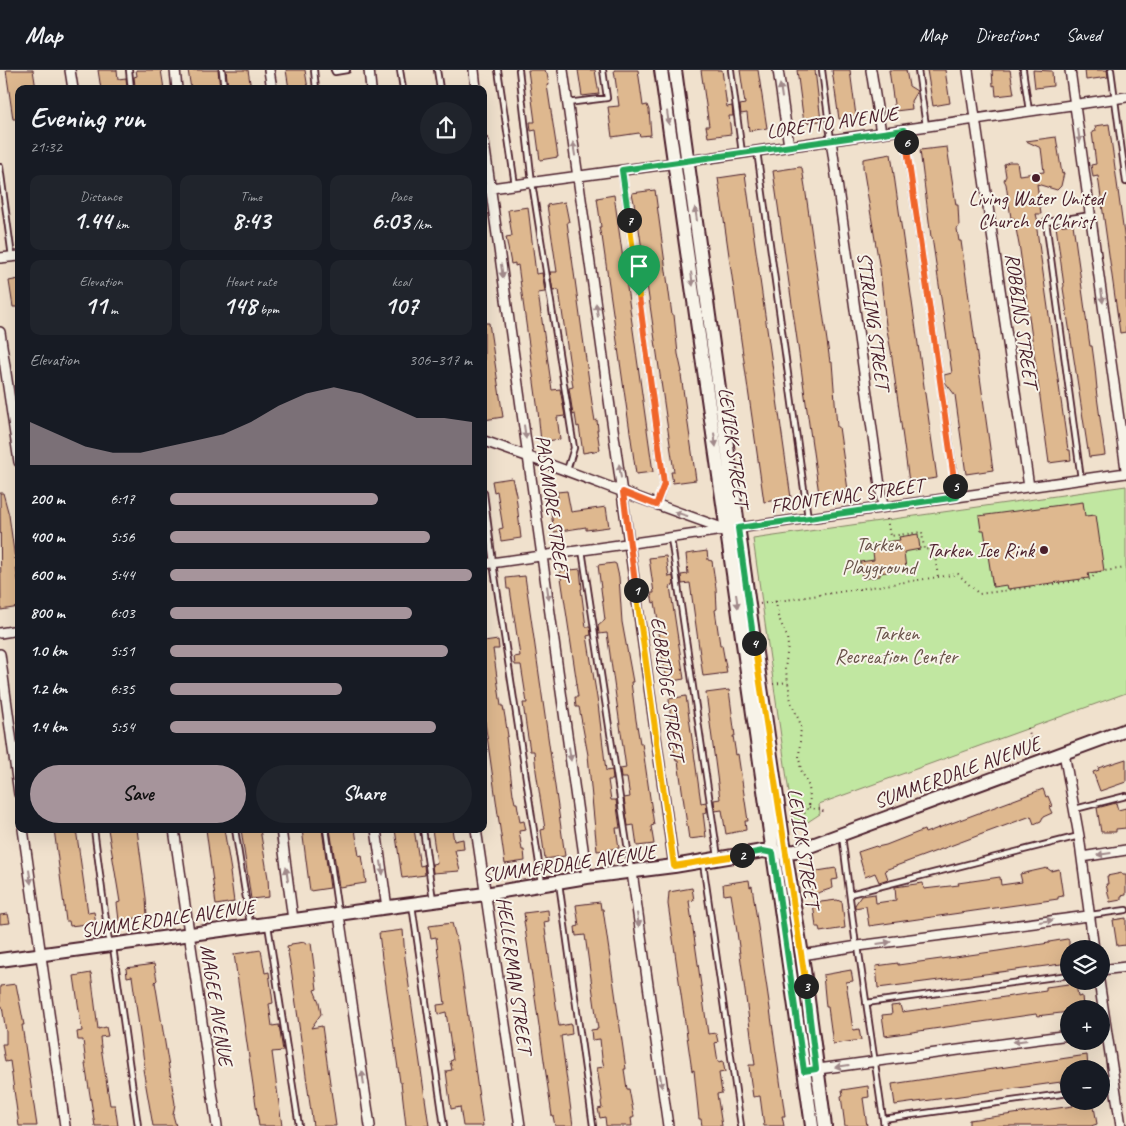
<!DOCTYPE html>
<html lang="en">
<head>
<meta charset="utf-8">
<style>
	body { margin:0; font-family:Caveat,sans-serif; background:#20242c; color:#f1f3f6; height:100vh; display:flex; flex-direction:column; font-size:19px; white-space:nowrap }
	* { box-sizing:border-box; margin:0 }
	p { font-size:16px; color:#9ea1a6 }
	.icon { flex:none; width:28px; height:28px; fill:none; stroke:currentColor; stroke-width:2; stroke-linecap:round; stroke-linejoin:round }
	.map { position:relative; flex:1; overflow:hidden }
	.panel { position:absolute; left:15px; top:15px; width:472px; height:748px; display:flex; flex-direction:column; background:#171b24; border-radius:10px; box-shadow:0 5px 20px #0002 }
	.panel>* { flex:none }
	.fabs { position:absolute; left:1060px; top:870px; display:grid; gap:10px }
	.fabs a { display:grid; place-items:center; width:50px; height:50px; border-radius:50%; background:#171b24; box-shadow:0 5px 20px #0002; font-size:25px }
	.pin { position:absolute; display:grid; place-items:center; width:42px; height:42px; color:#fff; margin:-51px -21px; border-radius:50% 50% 50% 0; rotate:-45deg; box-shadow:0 0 5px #0007 }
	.pin .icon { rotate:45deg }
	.km { position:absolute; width:25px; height:25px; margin:-12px; border-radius:50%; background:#222; color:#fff; font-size:14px; line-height:25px; text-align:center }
	.round { display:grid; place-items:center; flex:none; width:52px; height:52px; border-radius:26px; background:#20242c }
	.summary { display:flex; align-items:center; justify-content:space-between; height:85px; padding:0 15px }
	h1 { font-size:28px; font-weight:700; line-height:38px }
	.figures { display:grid; grid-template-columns:repeat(3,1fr); gap:8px; height:85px; padding:5px 15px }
	.figures div { display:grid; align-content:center; border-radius:10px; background:#20242c; text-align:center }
	.figures b { font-size:25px; font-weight:700 }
	.figures small { font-size:14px; font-weight:400 }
	.figures p { font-size:14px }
	.chart { height:140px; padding:10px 15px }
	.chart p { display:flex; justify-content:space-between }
	.chart svg { width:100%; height:90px; margin-top:5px; fill:#a6949b; opacity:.7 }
	.primary-button { display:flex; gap:10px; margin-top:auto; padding:10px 15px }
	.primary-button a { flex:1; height:58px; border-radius:30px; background:#a6949b; color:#111; font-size:20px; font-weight:700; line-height:58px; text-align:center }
	.primary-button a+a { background:#20242c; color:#f1f3f6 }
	ul { padding:0 15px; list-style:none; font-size:16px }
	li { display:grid; grid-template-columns:80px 60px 1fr; align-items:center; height:38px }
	li i { height:12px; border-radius:6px; background:#a6949b }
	header { display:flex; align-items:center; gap:30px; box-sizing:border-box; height:70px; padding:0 25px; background:#171b24; border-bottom:1px solid #363941 }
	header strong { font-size:24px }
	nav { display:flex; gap:28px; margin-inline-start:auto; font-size:18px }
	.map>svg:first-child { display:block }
</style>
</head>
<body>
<header>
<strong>Map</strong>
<nav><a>Map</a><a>Directions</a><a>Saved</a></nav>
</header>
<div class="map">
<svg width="1126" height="1056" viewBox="0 0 1126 1056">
	<rect width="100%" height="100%" fill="#f0e1cd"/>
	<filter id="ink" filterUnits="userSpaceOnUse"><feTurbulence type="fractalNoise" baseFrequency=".02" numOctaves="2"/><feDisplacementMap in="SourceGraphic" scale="10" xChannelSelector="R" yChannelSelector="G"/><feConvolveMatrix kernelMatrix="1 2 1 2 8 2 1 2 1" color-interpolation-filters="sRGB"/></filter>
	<g filter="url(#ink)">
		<path fill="#c1e7a1" stroke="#868366" d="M1126 416V623L819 734 820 744 800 757 793 751 753 469Z"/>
		<path fill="#deb88f" stroke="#4a1f2b" d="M6 0H33L36 19H19V49H13Z
			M98 0H117L118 9 126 8 127 17 101 19Z
			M136 0H161L164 19H139V16H135L134 7 137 6Z
			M188 0H218L220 18 191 19Z
			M226 0H248L251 19H233L232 16 228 17Z
			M286 0H305L308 19H289Z
			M528 0H545L546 3H547L549 15H547L558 87 540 90 536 60 531 61 530 52H535Z
			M578 0H595L599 24 582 26Z
			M614 0H638L643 36 647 35 649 40 651 65 640 66 639 63 612 67 608 37 619 36Z
			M701 0H722L727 37 732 36 733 46H729L731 64 708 67 706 56H709Z
			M740 0H758L767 58 749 61 747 43 741 44 740 35 745 34Z
			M797 0H815L821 51 804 53Z
			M832 0H850L856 46 839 49Z
			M889 0H906L909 16 917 21 911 31 912 39 895 41Z
			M927 0H945L950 33 933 36Z
			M992 0H1010L1014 24 996 26 995 15 993 16Z
			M1033 0 1052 1 1053 16 1035 18Z
			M1085 0H1107L1108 7 1086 10Z
			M1109 54 1126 179V262L1120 263 1098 106 1093 107 1091 95 1096 94 1092 62 1096 61 1095 56Z
			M1056 67 1062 104 1064 103 1061 116 1057 120 1037 114 1041 144H1036L1038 152 1036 153 1068 380H1070L1071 390 1049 393 1020 180 1014 148H1011L1006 114 1004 110 1006 106 1004 94 1009 92H1017L1019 105 1044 102 1041 78 1026 71Z
			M947 77 956 135H958L959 156 957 159 959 171H961L993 400 966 404 955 325 945 312 944 305 952 303 932 167H931L920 80Z
			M891 84 937 408 909 412 891 281 886 255 880 200 863 97V89Z
			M800 97 802 98 805 117 830 292H832L837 357H839L848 420 819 424 773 101Z
			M745 104 791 428 764 432 718 108Z
			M655 120 672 245H674L678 284 682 302H681V305L696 410 673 413 671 402H674L638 152 632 123Z
			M614 125 653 402 636 404 602 166H601L599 157H601L597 128Z
			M565 132 569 152H567L592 333 595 351 597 350 598 360H597L600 380 583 383 579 356 577 357 575 344 573 345 569 318 573 317 559 220 553 221 550 202H557L547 135Z
			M528 137 536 204 542 203 545 222 538 223 552 320 560 319 565 346 557 347 560 369 541 372 538 341 518 195 515 196V193L511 194 506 167 512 166 508 140Z
			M1073 154 1090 276H1092L1095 298 1097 319H1096L1105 385 1089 387 1063 218 1064 216 1056 156Z
			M19 209V237H13L9 211Z
			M484 253H489L503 347 484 350Z
			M512 408 516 425 521 468 501 471 499 459 503 458 497 421 494 422 492 411Z
			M567 421 571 442 606 437 609 457 586 460V457L554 462 549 429 558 428 557 422Z
			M0 423H3L9 445 15 489 17 488 18 498H16L19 516V537L1 540Z
			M1083 432 1085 446 1096 445 1104 501 1088 503 1089 508 1008 519 1007 515 993 517 984 460H981L979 446Z
			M918 464 920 479 904 482 906 499 880 503V506L862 509 860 492 874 490 872 474 900 470 899 467Z
			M707 481 708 490 712 491 716 518 717 539 715 540 720 575H722L727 603 703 606 690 513 682 514 681 505 688 504 686 484Z
			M666 486 669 507 673 506 674 515 670 516 684 609 667 612 658 563H660L655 532 653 533 651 523H654L649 488Z
			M614 493 616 494 619 507 622 552 633 612H631L636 650 640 673H642L654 755 651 756 654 774 637 776 634 755 628 756 624 728 630 727 627 708H621L620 699 626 698 607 563 599 564 598 556 605 550 598 495Z
			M580 499 582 519H581L586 557H590L591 565 587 566 598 634 606 701 612 700 613 710H608L611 730H616L620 758H616L619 778 597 781 588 685 579 637H576L575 627H578L576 614H577L560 501Z
			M525 506 565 786 545 789 541 760 545 759 536 701 534 681H530L526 655 523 633H527L521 595H515L514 587 520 586 510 519H507L506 508Z
			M498 570 499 579H493L501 636H503L505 647 508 666 506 667 513 724 515 733H517L520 752 524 751 526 760 519 761 522 780H524L525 791 505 794 484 645V572Z
			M729 620 735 666H733L736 685 738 684 748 751H745L746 760 726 764 722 740 715 741 714 730 720 729 706 623Z
			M686 626 701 733 706 732 707 742 703 743 706 767 689 769 678 691H676L673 676 669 629Z
			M1126 689V712L1100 721 1093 702 1099 700 1098 698Z
			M1043 719 1046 727 1048 726 1052 736 1049 737 1052 743 1043 747 1041 751 1034 754 1031 746 885 800 888 809 879 812 875 803 865 807 858 782 876 776 877 777 886 775 924 760 925 763Z
			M1116 733 1118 740 1126 738V758L1116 759V762H1101L1097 738Z
			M54 759H76L88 843 94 842 96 853 70 856 69 851H66Z
			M108 759H137L146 828 147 846 119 851 117 833 120 832Z
			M206 759H224L231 801 230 802 234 832 216 835Z
			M241 759H260L268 808 269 827 251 829Z
			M302 759H322L330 818 310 821Z
			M330 759H355L359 786 362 785 366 813 339 817Z
			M395 759H414L420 796 424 795 425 805 402 808Z
			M432 759H452L454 771 463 769 464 779 455 780 460 801 433 803 432 794 437 793Z
			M836 798 838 809 832 810 833 818 812 825 809 808H812L811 802Z
			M1047 798 1051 801 1059 799 1063 826 1058 827V829L869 856 866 836 855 838V835L861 826 875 824 876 833 896 830 895 817 923 813 924 819 959 815 958 813 1000 807 1001 815 1022 812 1020 804Z
			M1122 803 1123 805H1126V825L1121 826V830L1110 832 1106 814H1108L1107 806Z
			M749 810 750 817 752 816 769 932 785 1046H782L784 1056H764L760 1026 753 1027 750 1006 749 995H755L737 862 731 824 724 825 723 814Z
			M692 818 694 830 689 831 708 964 716 963 718 972 715 973 718 992 723 991 725 1002 719 1003 722 1023 717 1024 722 1056H702L701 1049H699L694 1000 692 1001 668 834 669 822Z
			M837 830 842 832 845 858 820 862 819 857H816L813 833Z
			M600 832 601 839H603L609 881 625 992 626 999H624L627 1019H629L634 1046 633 1048H631L632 1056H606L605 1047 600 1048 598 1039 602 1038 601 1032 602 1030 597 998 604 997 602 988 600 969 592 970 591 960 598 959 585 865 576 866 575 857 579 856 576 835Z
			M548 840 549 851 544 852 559 956 571 954 572 964 561 966 573 1056H555L553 1046H552L524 851 525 850 524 843Z
			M8 844 10 853 0 854V845Z
			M1126 848V875L1117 876 1113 850Z
			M452 853 458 875 483 1056H463L460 1037 451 1039 446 1001 452 1000 450 991 453 990 446 942 438 944 437 935 445 934 436 867 431 868 429 856Z
			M403 860 405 888 429 1056H406L401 1012H400L382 888 379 863Z
			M1067 869 1069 870V893L878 918 876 896 898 893V895L998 881 1049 873V872Z
			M305 872V874L311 873 317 919 314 920 319 932 321 944 311 958 322 956 336 1056H313L292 905 287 877 291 876V874Z
			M261 880 265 903 269 902 273 933 269 934 272 956 279 955 283 981 272 982 282 1056H259L234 884Z
			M154 894 157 910 155 912 175 1034 173 1045 176 1056H153L143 999H145L132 906 127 907 126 898Z
			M851 900 853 911 846 912 853 960 859 959 861 970 833 974 828 937H826L823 905Z
			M91 903 98 959 106 957 108 966 100 967 101 977 110 1035H115L118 1056H95L85 994H86L83 970H78L77 962 82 961 74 906Z
			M1076 913 1078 927 1082 926 1083 937H1080V939H1069V942L1037 946 1036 944 885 966 882 945 892 944 891 936 900 935 902 942 1046 921V917Z
			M16 914 24 955H22L37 1056H19L10 991 5 992 2 974H6V962L2 936H0V916Z
			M1087 985 1088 999H1069V1019L1062 1020 1061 1012 895 1035 892 1014Z
			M868 1016 869 1027 863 1028 867 1056H845L841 1026 843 1025 842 1020Z
			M1072 1031H1093L1097 1054 1091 1056H969V1050L1073 1036Z"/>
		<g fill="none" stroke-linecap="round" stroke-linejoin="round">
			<g stroke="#4a1f2b" stroke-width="8">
				<path id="lane" d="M129 0 131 19
					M222 0 224 19
					M314 0 316 19
					M334 0 335 2 347 0
					M400 0 403 19
					M437 0 440 19
					M498 0 515 115
					M519 0 532 113 574 378 567 400
					M731 0 742 83
					M822 0 831 70
					M918 0 926 56
					M1023 0 1029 41
					M1111 0 1126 112
					M567 33 607 28 603 0
					M904 60 957 427
					M757 81 808 448
					M0 97 12 187
					M622 100 664 414 657 435
					M1081 409 1046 152 1091 145
					M484 423 493 493 542 813
					M671 468 718 787
					M582 480 631 800
					M1075 739 1126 726
					M94 759 109 873
					M235 759 250 854
					M326 759 338 842
					M423 759 433 830
					M842 765 856 876
					M703 793 741 1056
					M559 813 593 1056
					M850 824 1079 766
					M412 835 444 1056
					M1090 845 1126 840
					M268 855 299 1056
					M858 876 884 1056
					M113 877 138 1056
					M866 933 1069 905
					M1101 1019 1115 1017
					M883 1049 1069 1023"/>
			</g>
			<g stroke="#4a1f2b" stroke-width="12">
				<path id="street" d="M70 0 73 19
					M175 0 177 19
					M269 0 272 19
					M369 0 371 19
					M474 0 476 19
					M563 0 674 796
					M778 0 789 76
					M871 0 881 63
					M968 0 1029 417
					M1070 0 1126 399
					M831 70 883 437
					M484 72 587 807
					M484 119 675 93 1126 27
					M0 188 19 186
					M0 262 19 392
					M484 371C565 399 644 431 725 459
					M484 494 1126 403
					M0 563 19 560
					M0 584 19 724
					M1064 683 1079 766 1094 879
					M23 759 65 1056
					M174 759 217 1056
					M281 759 293 850
					M376 759 387 838
					M476 759 520 1056
					M1082 787 1126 780
					M632 802 668 1056
					M339 845 370 1056
					M802 885 858 876 1088 846
					M1101 900 1126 897
					M1099 911 1121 1056
					M811 1000 1069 965"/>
			</g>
			<g stroke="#4a1f2b" stroke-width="16">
				<path id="secondary" d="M661 0 812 1056
					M675 0 749 535 782 762 802 885 825 1056
					M0 890 485 824 587 807 674 796 763 781 773 783 796 781 1126 660"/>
			</g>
			<path stroke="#4a1f2b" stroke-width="2" stroke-dasharray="1 4" stroke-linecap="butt" d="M887 449 890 466 922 462 924 480 934 478 938 507
				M776 531 778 546 787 567 788 576 785 599 787 606 791 632 801 655 799 688 801 700 809 717 810 727 809 737 793 759
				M760 534 958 504 979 524 1091 509 1097 502 1126 498
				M773 614 788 612
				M1028 658 1032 671
				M809 737 816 739H822L824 744"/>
			<use href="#lane" stroke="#f7f3e8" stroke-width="4.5"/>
			<use href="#street" stroke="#f7f3e8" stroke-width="9"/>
			<use href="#secondary" stroke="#f7f3e8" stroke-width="12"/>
		</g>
		<defs><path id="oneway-solid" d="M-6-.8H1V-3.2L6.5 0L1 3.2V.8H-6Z" transform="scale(1.25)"/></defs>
		<g fill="#a0898a">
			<use href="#oneway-solid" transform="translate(781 21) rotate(-98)"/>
			<use href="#oneway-solid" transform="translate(668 48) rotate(82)"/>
			<use href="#oneway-solid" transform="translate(1079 66) rotate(82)"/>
			<use href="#oneway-solid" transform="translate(574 79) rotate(-99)"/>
			<use href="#oneway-solid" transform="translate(696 144) rotate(-98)"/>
			<use href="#oneway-solid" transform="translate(502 201) rotate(82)"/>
			<use href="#oneway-solid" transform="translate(692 209) rotate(82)"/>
			<use href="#oneway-solid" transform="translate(1102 226) rotate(82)"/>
			<use href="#oneway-solid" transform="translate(597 240) rotate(-98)"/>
			<use href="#oneway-solid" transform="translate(525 362) rotate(82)"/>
			<use href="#oneway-solid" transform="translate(715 370) rotate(82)"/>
			<use href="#oneway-solid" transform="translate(620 401) rotate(-98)"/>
			<use href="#oneway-solid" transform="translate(681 444) rotate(-162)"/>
			<use href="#oneway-solid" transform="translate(548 523) rotate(82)"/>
			<use href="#oneway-solid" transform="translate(737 531) rotate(82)"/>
			<use href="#oneway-solid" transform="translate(570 684) rotate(82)"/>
			<use href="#oneway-solid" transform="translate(1104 784) rotate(172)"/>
			<use href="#oneway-solid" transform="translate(382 798) rotate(82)"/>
			<use href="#oneway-solid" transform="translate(287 804) rotate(-98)"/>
			<use href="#oneway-solid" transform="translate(30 807) rotate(82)"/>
			<use href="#oneway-solid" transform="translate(638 850) rotate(82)"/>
			<use href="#oneway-solid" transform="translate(1046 851) rotate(-8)"/>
			<use href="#oneway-solid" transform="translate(884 873) rotate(-8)"/>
			<use href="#oneway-solid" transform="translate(1020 971) rotate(172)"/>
			<use href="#oneway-solid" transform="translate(842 996) rotate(172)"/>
			<use href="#oneway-solid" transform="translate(363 1008) rotate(-98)"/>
			<use href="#oneway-solid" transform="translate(661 1011) rotate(82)"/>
		</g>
	</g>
	<g fill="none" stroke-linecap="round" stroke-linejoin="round" filter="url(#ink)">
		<g stroke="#fff" stroke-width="10">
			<path id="split-1" d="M636 520 623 422 656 435 664 414 639 226"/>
		</g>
		<g stroke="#fff" stroke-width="10">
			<path id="split-2" d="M636 520 674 796 742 785"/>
		</g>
		<g stroke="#fff" stroke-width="10">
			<path id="split-3" d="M742 785 763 781 773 783 804 1001 816 999 806 916"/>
		</g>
		<g stroke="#fff" stroke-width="10">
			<path id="split-4" d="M754 573 806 916"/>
		</g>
		<g stroke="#fff" stroke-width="10">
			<path id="split-5" d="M754 573 738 458 957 427 955 416"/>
		</g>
		<g stroke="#fff" stroke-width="10">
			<path id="split-6" d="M906 72 955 416"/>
		</g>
		<g stroke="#fff" stroke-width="10">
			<path id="split-7" d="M629 150 622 100 904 60 906 72"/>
		</g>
		<g stroke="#fff" stroke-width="10">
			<path id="split-8" d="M629 150 639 226"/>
		</g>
		<use href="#split-1" stroke="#f0652b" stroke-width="6"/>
		<use href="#split-2" stroke="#f5b400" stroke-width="6"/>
		<use href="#split-3" stroke="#22a559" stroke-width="6"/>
		<use href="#split-4" stroke="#f5b400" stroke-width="6"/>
		<use href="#split-5" stroke="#22a559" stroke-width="6"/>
		<use href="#split-6" stroke="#f0652b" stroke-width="6"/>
		<use href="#split-7" stroke="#22a559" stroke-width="6"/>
		<use href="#split-8" stroke="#f5b400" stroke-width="6"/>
	</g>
	<g fill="#4a1f2b" stroke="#f7f3e8" stroke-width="2">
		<circle cx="1036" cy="108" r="5"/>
		<circle cx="1044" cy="480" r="5"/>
	</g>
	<g text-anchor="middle" stroke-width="4" stroke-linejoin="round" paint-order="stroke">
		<g font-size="20" fill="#4a1f2b" stroke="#f7f3e8">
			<text transform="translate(832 52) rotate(-8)" y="7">LORETTO AVENUE</text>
			<text transform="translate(1022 250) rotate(82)" y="7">ROBBINS STREET</text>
			<text transform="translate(874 251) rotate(82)" y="7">STIRLING STREET</text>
			<text transform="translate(734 377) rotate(82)" y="7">LEVICK STREET</text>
			<text transform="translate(847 425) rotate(-8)" y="7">FRONTENAC STREET</text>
			<text transform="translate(553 437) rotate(82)" y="7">PASSMORE STREET</text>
			<text transform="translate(668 618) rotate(82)" y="7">ELBRIDGE STREET</text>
			<text transform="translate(957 702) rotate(-20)" y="7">SUMMERDALE AVENUE</text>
			<text transform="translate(804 778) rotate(81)" y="7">LEVICK STREET</text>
			<text transform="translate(569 793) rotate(-8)" y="7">SUMMERDALE AVENUE</text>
			<text transform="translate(168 848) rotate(-8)" y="7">SUMMERDALE AVENUE</text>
			<text transform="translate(515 905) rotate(82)" y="7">HELLERMAN STREET</text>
			<text transform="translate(217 935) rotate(81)" y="7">MAGEE AVENUE</text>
		</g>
		<g font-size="20" fill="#4a1f2b" stroke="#f7f3e8">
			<text x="1036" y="135">Living Water United<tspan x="1036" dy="23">Church of Christ</tspan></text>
			<text x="1034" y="487" text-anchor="end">Tarken Ice Rink</text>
		</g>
		<g font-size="20" fill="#685148" stroke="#f7f3e8">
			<text x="879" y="481">Tarken<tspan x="879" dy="23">Playground</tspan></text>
			<text x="896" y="570">Tarken<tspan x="896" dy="23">Recreation Center</tspan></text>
		</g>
	</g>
</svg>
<div class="fabs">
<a><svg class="icon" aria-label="layers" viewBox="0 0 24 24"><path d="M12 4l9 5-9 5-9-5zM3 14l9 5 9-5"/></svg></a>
<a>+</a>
<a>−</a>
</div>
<div class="pin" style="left:639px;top:226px;background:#1e9e55"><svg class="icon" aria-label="arrive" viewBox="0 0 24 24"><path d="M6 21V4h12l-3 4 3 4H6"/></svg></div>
<b class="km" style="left:636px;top:520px">1</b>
<b class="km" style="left:742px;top:785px">2</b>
<b class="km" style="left:806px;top:916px">3</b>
<b class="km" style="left:754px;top:573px">4</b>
<b class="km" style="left:955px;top:416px">5</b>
<b class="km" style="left:906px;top:72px">6</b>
<b class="km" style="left:629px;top:150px">7</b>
<section class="panel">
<div class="summary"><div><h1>Evening run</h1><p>21:32</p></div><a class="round"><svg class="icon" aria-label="share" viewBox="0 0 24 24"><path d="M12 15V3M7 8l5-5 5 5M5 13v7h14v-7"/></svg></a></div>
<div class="figures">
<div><p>Distance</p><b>1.44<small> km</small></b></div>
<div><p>Time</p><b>8:43</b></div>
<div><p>Pace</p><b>6:03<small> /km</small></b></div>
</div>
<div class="figures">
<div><p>Elevation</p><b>11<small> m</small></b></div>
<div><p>Heart rate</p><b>148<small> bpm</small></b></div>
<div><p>kcal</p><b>107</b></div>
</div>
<div class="chart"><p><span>Elevation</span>306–317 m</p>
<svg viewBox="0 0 160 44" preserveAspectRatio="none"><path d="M0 44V23L10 29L20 35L30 38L40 38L50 35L60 32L70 29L80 23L90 15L100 9L110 6L120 9L130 15L140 21L150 21L160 23V44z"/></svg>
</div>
<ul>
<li><b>200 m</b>6:17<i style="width:69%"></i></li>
<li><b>400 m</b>5:56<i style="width:86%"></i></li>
<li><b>600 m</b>5:44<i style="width:100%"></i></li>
<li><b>800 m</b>6:03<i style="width:80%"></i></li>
<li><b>1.0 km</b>5:51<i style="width:92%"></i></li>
<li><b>1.2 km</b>6:35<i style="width:57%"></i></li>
<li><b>1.4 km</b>5:54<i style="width:88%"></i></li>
</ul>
<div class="primary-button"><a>Save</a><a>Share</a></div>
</section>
</div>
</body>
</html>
